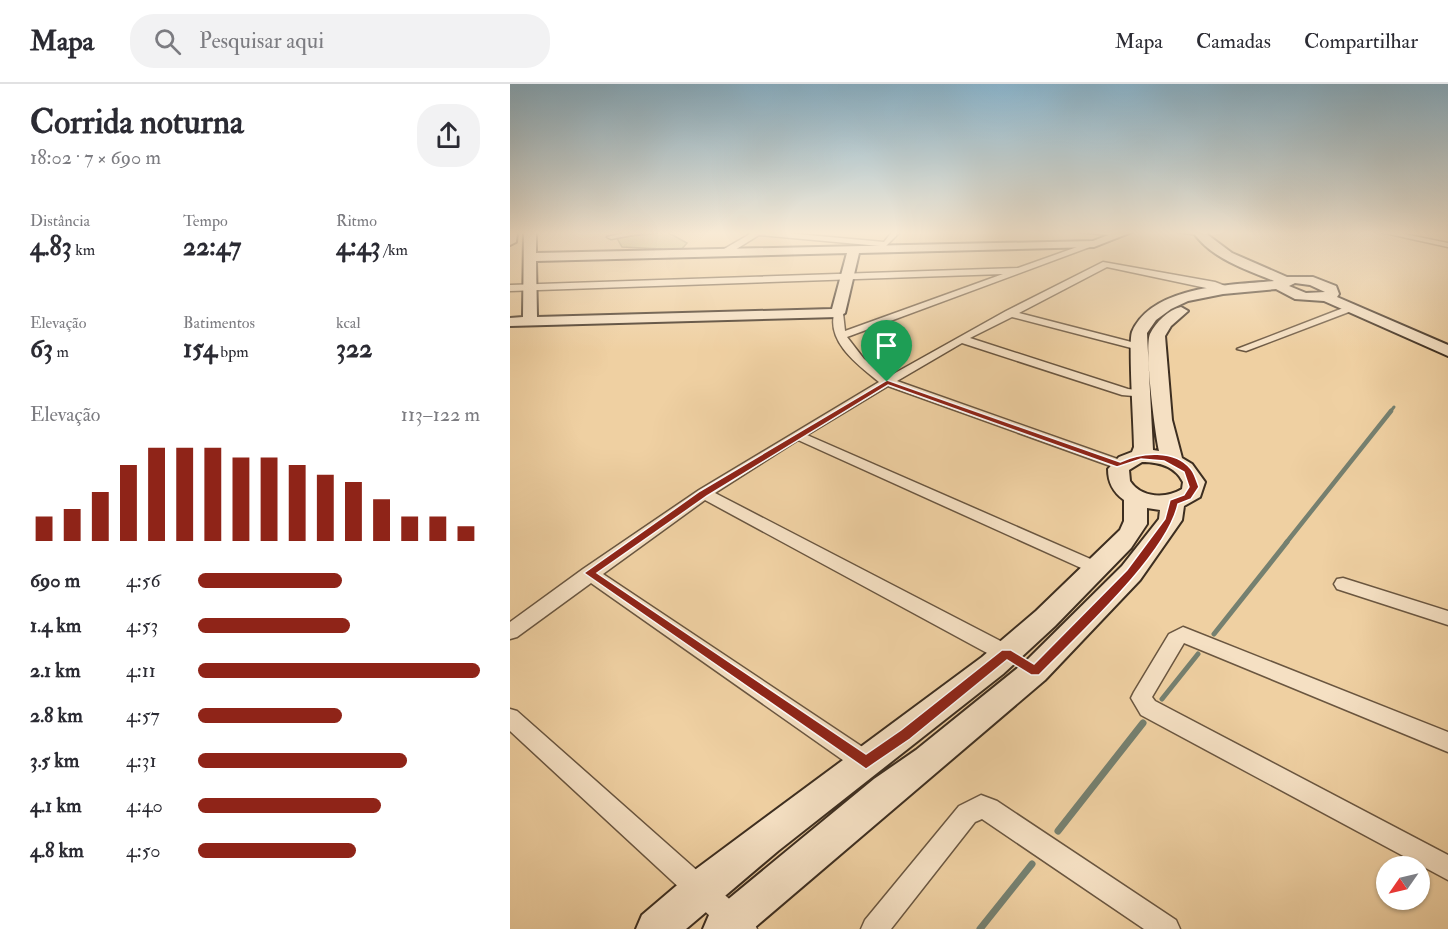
<!DOCTYPE html>
<html lang="pt">
<head>
<meta charset="utf-8">
<style>
	body { margin:0; font-family:"IM FELL Double Pica",serif; background:#f2f2f3; color:#2b2b33; height:100vh; display:flex; flex-direction:column; font-size:22px; white-space:nowrap }
	* { box-sizing:border-box; margin:0 }
	p { font-size:20px; color:#7c7c81 }
	.icon { flex:none; width:33px; height:33px; fill:none; stroke:currentColor; stroke-width:2; stroke-linecap:round; stroke-linejoin:round }
	.map { position:relative; flex:1; overflow:hidden }
	.side { display:flex; flex-direction:column; background:#fff; width:510px }
	.side>* { flex:none }
	.needle { width:39px; rotate:236deg }
	.buttons { position:absolute; left:866px; top:772px; display:grid; gap:12px }
	.buttons a { display:grid; place-items:center; width:54px; height:54px; border-radius:50%; background:#fff; box-shadow:0 2px 4px #0004; font-size:30px }
	.pin { position:absolute; display:grid; place-items:center; width:51px; height:51px; color:#fff; margin:-62px -26px; border-radius:50% 50% 50% 0; rotate:-45deg; box-shadow:0 0 6px #0007 }
	.pin .icon { rotate:45deg }
	.round { display:grid; place-items:center; flex:none; width:63px; height:63px; border-radius:24px; background:#f2f2f3 }
	.head { display:flex; align-items:center; justify-content:space-between; height:102px; padding:0 30px }
	h1 { font-size:33px; font-weight:700; line-height:45px }
	.figures { display:grid; grid-template-columns:repeat(3,1fr); gap:9px; height:102px; padding:6px 30px }
	.figures div { display:grid; align-content:center }
	.figures b { font-size:26px; font-weight:700 }
	.figures small { font-size:16px; font-weight:400 }
	.figures p { font-size:16px }
	.chart { height:168px; padding:12px 30px }
	.chart p { display:flex; justify-content:space-between }
	.chart svg { width:100%; height:108px; margin-top:6px; stroke:#8f2418; stroke-width:6 }
	ul { padding:0 30px; list-style:none; font-size:20px }
	li { display:grid; grid-template-columns:96px 72px 1fr; align-items:center; height:45px }
	li i { height:15px; border-radius:8px; background:#8f2418 }
	header { display:flex; align-items:center; gap:36px; box-sizing:border-box; height:84px; padding:0 30px; background:#fff; border-bottom:2px solid #e1e1e2 }
	header strong { font-size:28px }
	nav { display:flex; gap:33px; margin-inline-start:auto; font-size:21px }
	.search { width:420px; height:54px; background:#f2f2f3; display:flex; align-items:center; gap:15px; box-sizing:border-box; padding:0 21px; border-radius:24px; color:#7c7c81; font-size:22px }
	main { display:flex; flex:1; min-height:0 }
	.map>svg:first-child { display:block }
</style>
</head>
<body>
<header>
<strong>Mapa</strong>
<div class="search"><svg class="icon" aria-label="search" viewBox="0 0 24 24"><circle cx="10" cy="10" r="6"/><path d="M15 15l6 6"/></svg>Pesquisar aqui</div>
<nav><a>Mapa</a><a>Camadas</a><a>Compartilhar</a></nav>
</header>
<main>
<section class="side">
<div class="head"><div><h1>Corrida noturna</h1><p>18:02 · 7 × 690 m</p></div><a class="round"><svg class="icon" aria-label="share" viewBox="0 0 24 24"><path d="M12 15V3M7 8l5-5 5 5M5 13v7h14v-7"/></svg></a></div>
<div class="figures">
<div><p>Distância</p><b>4.83<small> km</small></b></div>
<div><p>Tempo</p><b>22:47</b></div>
<div><p>Ritmo</p><b>4:43<small> /km</small></b></div>
</div>
<div class="figures">
<div><p>Elevação</p><b>63<small> m</small></b></div>
<div><p>Batimentos</p><b>154<small> bpm</small></b></div>
<div><p>kcal</p><b>322</b></div>
</div>
<div class="chart"><p><span>Elevação</span>113–122 m</p>
<svg viewBox="0 0 160 44" preserveAspectRatio="none"><path d="M5 44V34M15 44V31M25 44V24M35 44V13M45 44V6M55 44V6M65 44V6M75 44V10M85 44V10M95 44V13M105 44V17M115 44V20M125 44V27M135 44V34M145 44V34M155 44V38"/></svg>
</div>
<ul>
<li><b>690 m</b>4:56<i style="width:51%"></i></li>
<li><b>1.4 km</b>4:53<i style="width:54%"></i></li>
<li><b>2.1 km</b>4:11<i style="width:100%"></i></li>
<li><b>2.8 km</b>4:57<i style="width:51%"></i></li>
<li><b>3.5 km</b>4:31<i style="width:74%"></i></li>
<li><b>4.1 km</b>4:40<i style="width:65%"></i></li>
<li><b>4.8 km</b>4:50<i style="width:56%"></i></li>
</ul>
</section>
<div class="map">
<svg width="938" height="845" viewBox="0 0 938 845">
	<rect width="100%" height="100%" fill="#efd0a2"/>
	<filter id="stains"><feTurbulence type="fractalNoise" baseFrequency=".00333" numOctaves="4"/><feColorMatrix values="0 0 0 0 .2 0 0 0 0 .09 0 0 0 0 .02 0 0 0 .5 -.17"/></filter>
	<radialGradient id="worn" r=".72"><stop offset=".6" stop-color="#630" stop-opacity="0"/><stop offset="1" stop-color="#630" stop-opacity=".3"/></radialGradient>
	<path fill="#bfb981" stroke="#7e7450" stroke-width="1.5" d="M157 148 177 159 171 166 112 163 107 154Z"/>
	<g fill="none" stroke-linecap="round" stroke-linejoin="round">
		<path stroke="#758070" stroke-width="3" d="M880 328 884 323"/>
		<path stroke="#758070" stroke-width="4.5" d="M776 459 881 327"/>
		<path stroke="#758070" stroke-width="5" d="M704 550 777 458
			M652 615 688 570"/>
		<path stroke="#758070" stroke-width="7" d="M548 747 633 639
			M470 845 522 780"/>
		<g stroke="#6a5640" stroke-width="3">
			<path id="street" d="M119 148H137L101 155 97 153Z
				M237 148H265L374 158 382 148H390L373 165 370 162 249 151 220 169H214V165L240 150Z
				M567 148H612L615 150 611 152Z
				M666 148H692L693 149 689 151Z
				M870 148H884L938 159V163Z
				M581 158 588 160 337 253 354 275 378 293 496 227 593 178 705 198 718 203V207L715 208 597 183 509 229 633 261V265L629 266 502 233 460 254 618 305 635 307V313L612 311 452 259 387 297 616 378 618 381 616 384H606L378 302 297 351 592 480 594 484 592 488H580L288 356 205 409 504 564 507 570 504 576 497 578 490 576 195 416 93 490 363 670 366 678 363 686 355 689 347 686 81 499 7 553 0 555V538L73 485 189 406 369 298C348 281 315 257 325 227L333 229 335 247 493 190 0 207V201L508 184Z
				M841 221 846 224 844 226 736 267 727 265Z
				M833 494 938 527V541L827 505 824 500 827 495Z
				M673 543 938 648V668L674 559 642 613 645 617 938 771V796L631 631 621 614 624 608 659 550Z
				M0 625 7 627 243 836 247 845H214L0 647Z
				M471 711 487 717 666 836 670 845H634L472 735 465 738 381 845H351L355 836 449 722Z"/>
		</g>
		<g stroke="#3d2e20" stroke-width="4">
			<path id="secondary" d="M0 148H7L6 158 0 161Z
				M14 148H26V169L583 157 606 148H622L584 163 349 169 335 229 328 233 0 242V234L13 233ZM337 169 322 225 27 233 26 177Z
				M683 148H694L722 169 777 193H803L826 202 829 210 827 213 938 261V272L814 217 785 215 766 205 713 210 678 217 661 225 646 236 637 249 643 366 649 367C645 349 634 264 640 250 646 238 658 226 671 223L678 227 661 242 655 252 662 336 672 374 682 380 695 398 690 413 674 422 672 436 630 496 535 596 243 845H193L199 831 364 695 406 666 515 578 612 482 649 435 650 426 637 424V440L621 464 545 542 493 590 268 767 176 845H126L132 831 186 785 472 573 526 527 610 446 614 437V416C603 408 598 399 598 385L609 373 622 368 624 363C624 345 618 258 622 248 642 201 722 201 764 197 735 185 702 175 683 148ZM785 199 800 201 815 208 796 209 779 202ZM632 378C649 378 665 382 673 398L672 405C656 415 631 414 620 397L619 386Z"/>
		</g>
		<use href="#street" fill="#f5e0c3" fill-rule="evenodd"/>
		<use href="#secondary" fill="#f5e0c3" fill-rule="evenodd"/>
	</g>
	<linearGradient id="sky" x2="0" y2="1"><stop stop-color="#89b5ce"/><stop offset="0.56" stop-color="#f8ead5"/><stop offset="1" stop-color="#f8ead5" stop-opacity="0"/></linearGradient>
	<rect width="938" height="266" fill="url(#sky)"/>
	<path fill="#8f2418" stroke="#fff" stroke-width="1.5" fill-rule="evenodd" d="M377 296 610 378C631 368 665 365 681 385 685 390 687 398 689 403L681 415 668 420C657 471 567 552 529 591H521L497 576 400 655 356 685 74 489 190 407ZM378 301 607 383 631 375 654 377 674 388 679 403 674 411 660 416 655 435 617 486 524 580 501 566H492L391 646 356 670 87 489 197 412Z"/>
	<rect width="100%" height="100%" filter="url(#stains)"/>
	<rect width="100%" height="100%" fill="url(#worn)"/>
</svg>
<div class="buttons">
<a><svg class="needle" viewBox="-14 -14 28 28"><path d="M0-13l5 13h-10z" fill="#e53935"/><path d="M0 13l5-13h-10z" fill="#7c7c81"/></svg></a>
</div>
<div class="pin" style="left:377px;top:298px;background:#1e9e55"><svg class="icon" aria-label="arrive" viewBox="0 0 24 24"><path d="M6 21V4h12l-3 4 3 4H6"/></svg></div>
</div>
</main>
</body>
</html>
